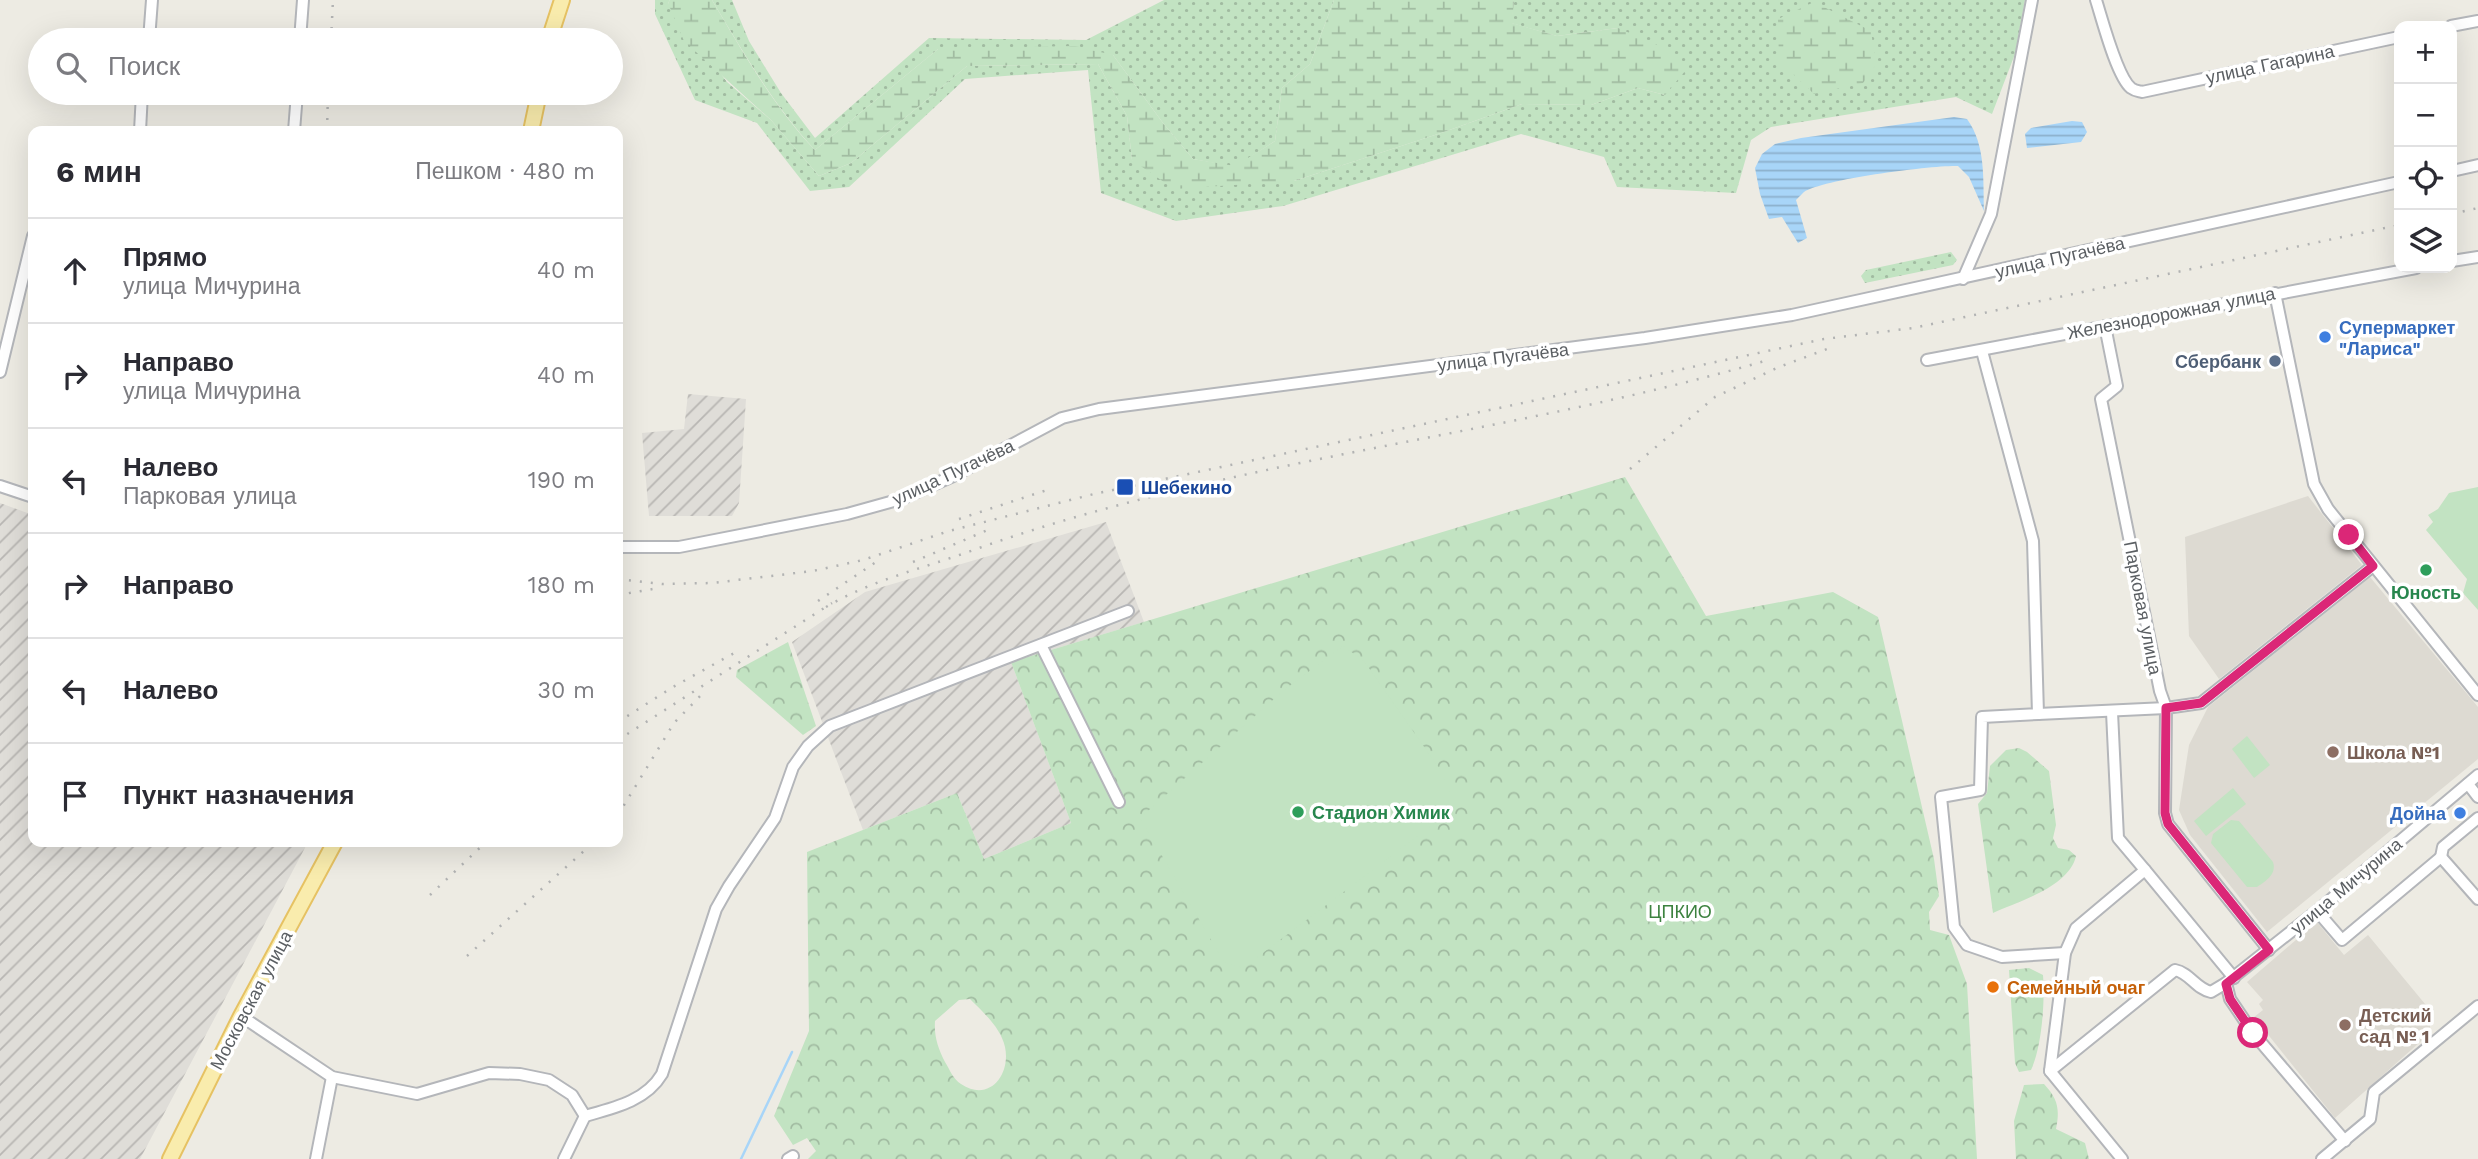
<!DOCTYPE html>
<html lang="ru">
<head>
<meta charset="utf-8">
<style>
	body { margin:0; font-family:"Work Sans",sans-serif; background:#f7f7f7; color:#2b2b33 }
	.controls { position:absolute; right:21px; top:21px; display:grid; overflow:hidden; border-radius:14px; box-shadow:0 7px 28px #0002 }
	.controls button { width:63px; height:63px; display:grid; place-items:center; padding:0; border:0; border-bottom:2px solid #e1e1e2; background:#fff; color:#2b2b33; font:35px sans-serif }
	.stop { position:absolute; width:21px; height:21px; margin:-16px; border:5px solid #db2777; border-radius:50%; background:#fff }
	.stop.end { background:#db2777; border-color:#fff; box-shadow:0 2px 7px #0008 }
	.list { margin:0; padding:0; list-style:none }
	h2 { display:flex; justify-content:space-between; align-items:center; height:91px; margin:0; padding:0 28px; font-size:30px }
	h2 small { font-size:23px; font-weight:400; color:#7c7c81 }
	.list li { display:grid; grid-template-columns:46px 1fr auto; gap:21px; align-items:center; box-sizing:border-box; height:105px; padding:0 28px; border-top:2px solid #e1e1e2 }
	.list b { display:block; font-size:26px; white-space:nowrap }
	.list p { margin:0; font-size:23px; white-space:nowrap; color:#7c7c81 }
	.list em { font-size:23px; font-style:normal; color:#7c7c81 }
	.icon { flex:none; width:38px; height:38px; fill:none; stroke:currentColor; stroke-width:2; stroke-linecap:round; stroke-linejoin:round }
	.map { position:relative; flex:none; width:2478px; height:1159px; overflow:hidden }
	.search { position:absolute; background:#fff; box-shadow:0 7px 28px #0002; left:28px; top:28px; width:595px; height:77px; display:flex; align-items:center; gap:18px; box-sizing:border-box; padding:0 24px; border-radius:38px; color:#7c7c81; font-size:26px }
	.panel { position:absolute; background:#fff; box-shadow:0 7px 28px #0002; left:28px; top:126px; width:595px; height:721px; border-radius:14px }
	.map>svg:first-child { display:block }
	.industrial { fill:url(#industrial-furrows) }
	.education { fill:#dddad2 }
	.grass { fill:url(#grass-dots) }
	.forest { fill:url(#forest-crowns); fill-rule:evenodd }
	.wetland { fill:url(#wetland-marsh) }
	.pitch { fill:#c2e3c2 }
	.water { fill:url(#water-rules) }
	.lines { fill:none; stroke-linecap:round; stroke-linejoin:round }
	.stream { stroke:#a8d5f8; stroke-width:2.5 }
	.minor-casing { stroke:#b4b6ba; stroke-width:14 }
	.major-casing { stroke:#e6c263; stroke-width:18 }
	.minor { stroke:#fff; stroke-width:10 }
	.major { stroke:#f9ecad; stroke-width:14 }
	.rail { stroke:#b2b3b3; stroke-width:2.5; stroke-dasharray:2 9; stroke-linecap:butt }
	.route { stroke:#db2777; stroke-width:9 }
	.shop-dot { fill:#3f7fe0; stroke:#fff; stroke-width:2.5 }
	.service-dot { fill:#5c6f8a; stroke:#fff; stroke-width:2.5 }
	.transit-dot { fill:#1a4fb4; stroke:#fff; stroke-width:2.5 }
	.leisure-dot { fill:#2e9e5b; stroke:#fff; stroke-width:2.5 }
	.education-dot { fill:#8d6e63; stroke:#fff; stroke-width:2.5 }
	.food-dot { fill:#e8710a; stroke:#fff; stroke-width:2.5 }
	.labels { text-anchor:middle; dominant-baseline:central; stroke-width:7; stroke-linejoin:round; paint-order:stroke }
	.street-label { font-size:18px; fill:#5b5f63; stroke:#fff }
	.shop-label { font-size:18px; font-weight:bold; fill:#366cbe; stroke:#fff; text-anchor:start }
	.service-label { font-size:18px; font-weight:bold; fill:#4e5e75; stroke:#fff; text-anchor:end }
	.transit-label { font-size:18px; font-weight:bold; fill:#164399; stroke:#fff; text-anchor:start }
	.leisure-label { font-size:18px; font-weight:bold; fill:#27864d; stroke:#fff }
	.education-label { font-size:18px; font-weight:bold; fill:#785e54; stroke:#fff; text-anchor:start }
	.park-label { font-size:18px; fill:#3c823f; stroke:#fff }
	.food-label { font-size:18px; font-weight:bold; fill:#c56008; stroke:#fff; text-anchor:start }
</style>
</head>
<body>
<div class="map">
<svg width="2478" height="1159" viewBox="0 0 2478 1159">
	<defs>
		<pattern id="industrial-furrows" width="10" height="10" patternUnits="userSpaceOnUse" patternTransform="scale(1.75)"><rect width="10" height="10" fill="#dfddd8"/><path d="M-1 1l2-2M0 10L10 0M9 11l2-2" fill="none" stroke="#b8b6b3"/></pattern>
		<pattern id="grass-dots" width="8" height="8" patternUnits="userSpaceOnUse" patternTransform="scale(1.75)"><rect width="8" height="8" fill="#c2e3c2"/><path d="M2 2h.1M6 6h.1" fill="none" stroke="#a1bba1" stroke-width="1.8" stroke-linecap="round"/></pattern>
		<pattern id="forest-crowns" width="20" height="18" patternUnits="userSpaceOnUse" patternTransform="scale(1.75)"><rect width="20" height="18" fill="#c2e3c2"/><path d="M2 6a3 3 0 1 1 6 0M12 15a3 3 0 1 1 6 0" fill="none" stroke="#a1bba1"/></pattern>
		<pattern id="wetland-marsh" width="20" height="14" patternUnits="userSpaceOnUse" patternTransform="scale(1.75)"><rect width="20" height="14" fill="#c2e3c2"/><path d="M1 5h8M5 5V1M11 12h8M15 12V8" fill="none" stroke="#a1bba1"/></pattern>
		<pattern id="water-rules" width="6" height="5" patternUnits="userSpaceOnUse" patternTransform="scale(1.75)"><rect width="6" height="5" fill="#a8d5f8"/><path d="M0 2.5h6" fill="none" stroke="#8cb0cc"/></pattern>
	</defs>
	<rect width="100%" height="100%" fill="#edebe3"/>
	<!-- industrial -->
	<g class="industrial">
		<polygon points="688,394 746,399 739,503 732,516 649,516 642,433 684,429"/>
		<polygon points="0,503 33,515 33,842 308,842 140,1159 0,1159"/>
		<polygon points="1106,522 1144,622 1011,662 1071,823 984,859 957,793 863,830 792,642 865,592"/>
	</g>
	<!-- education -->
	<g class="education">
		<polygon points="2308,496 2362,565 2219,679 2189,636 2185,537"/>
		<polygon points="2370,577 2478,707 2478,759 2267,932 2190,835 2179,810 2189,745 2208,707"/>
		<polygon points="2317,922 2344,955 2368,935 2430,1010 2430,1033 2335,1118 2254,1017 2263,1010 2259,1004 2263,1000 2247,982"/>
	</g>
	<!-- grass -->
	<g class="grass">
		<polygon points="655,0 670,0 668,3 727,82 771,120 819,176 851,163 967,66 1098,64 1127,116 1132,160 1294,181 1441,133 1522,104 1591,105 1638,88 1665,95 1618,28 1557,36 1511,23 1514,0 2025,0 2015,54 1992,114 1956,97 1771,127 1751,140 1736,193 1617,187 1604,157 1521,134 1283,206 1176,221 1101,193 1088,70 965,79 849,187 810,191 757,123 695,100 655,14"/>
		<path d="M712,0H732L749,41L781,93L815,138L929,38L1086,40L1164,0H1334L1310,64L1282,88L1275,141L1235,167L1193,159L1163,123L1113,55L938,49L815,150C774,106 743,52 712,0Z"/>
		<polygon points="1951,252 1957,260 1953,265 1865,283 1861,276 1866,270"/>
	</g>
	<!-- forest -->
	<g class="forest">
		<path d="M1625,477L1706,616L1833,592L1878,617L1934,859L1939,896L1929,912L1930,930L1949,935L1967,984L1977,1159H808L816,1151L807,1138L793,1145L774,1116L809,1031L807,852L957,793L984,859L1071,823L1011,662ZM970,999C983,1012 1001,1028 1005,1047C1011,1075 989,1103 961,1084C953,1079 950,1070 945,1062C938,1048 934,1037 935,1021L959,1000Z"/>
		<polygon points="788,642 816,726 803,735 736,677 737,670"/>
		<path d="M2019,748L2027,752L2049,771L2056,825L2053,838L2058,848L2069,850L2076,856C2069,887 2019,901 1993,913L1978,804L1987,793L1990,766L2006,750Z"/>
		<path d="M2029,968L2043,975C2045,1002 2042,1046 2031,1070L2019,1072L2015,1063L2009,970Z"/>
		<path d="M2044,1084C2058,1099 2060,1109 2056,1129L2085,1143L2089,1159H2016L2014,1121L2024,1085Z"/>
	</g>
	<!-- wetland -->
	<g class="wetland">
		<path d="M670,0H712C741,49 775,109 815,150L938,49L1075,46L1113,55L1163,123L1193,159L1235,166L1275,141L1282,88L1310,64L1334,0H1514L1512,23L1557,36L1618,28L1669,50L1686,70L1665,95L1638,88L1591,105L1522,104L1441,133L1294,181L1174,189L1132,160L1127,116L1098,64L967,66L851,163L819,176L771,120L684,41L668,3Z"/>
		<polygon points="1814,2 1871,31 1876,65 1863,83 1814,94 1779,61 1778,19"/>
	</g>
	<!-- pitch -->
	<g class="pitch">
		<polygon points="2478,487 2478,610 2463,593 2467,579 2426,530 2433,522 2428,515 2438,509 2449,493"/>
		<polygon points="1343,646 1364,661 1441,771 1456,807 1243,968 1224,962 1140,818 1284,690"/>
		<polygon points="2247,736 2270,765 2254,778 2232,749"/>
		<polygon points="2233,788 2246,804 2206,836 2194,821"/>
		<path d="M2231,820L2239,821L2273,862C2277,874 2266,881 2257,887H2247L2211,843L2213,834Z"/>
	</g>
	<!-- water -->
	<g class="water">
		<path d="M1954,117L1967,119C1986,145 1983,179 1984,211L1969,177L1958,166C1933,165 1823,179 1804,192C1803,193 1797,199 1796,200L1807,238L1798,243L1782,217L1769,219L1760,194L1755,168L1762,154L1775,144L1801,138Z"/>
		<polygon points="2072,121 2082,122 2087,132 2081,142 2027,148 2025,134 2031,128"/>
	</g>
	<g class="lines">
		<!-- stream -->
		<polyline class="stream" points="741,1159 792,1052"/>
		<defs>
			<g id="minor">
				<path d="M2096,0C2102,19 2117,77 2131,88C2135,91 2138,91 2142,92L2399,37"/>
				<polyline points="2451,26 2478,21"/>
				<polyline points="149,37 216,40"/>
				<polyline points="149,40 152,0"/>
				<polyline points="300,40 303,0"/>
				<polyline points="140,131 142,93"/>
				<polyline points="294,131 297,93"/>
				<polyline points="2452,171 2478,165"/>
				<polyline points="2452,261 2478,257"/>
				<polyline points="1963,279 1991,214 2032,0"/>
				<polyline points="2275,293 2314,484 2328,509 2478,695"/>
				<polyline points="2105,326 2117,386 2101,399 2160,691 2166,708 2165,813 2168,824 2269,950"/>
				<polyline points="1982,351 2033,541 2038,714 1982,717 1980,790 1941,797 1954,927 1967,945 2002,957 2065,953"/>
				<polyline points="1927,360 2416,268"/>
				<polyline points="0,372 33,236"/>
				<polyline points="0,486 33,497"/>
				<polyline points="618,547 679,547 847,514 901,499 953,476 1062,418 1099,409 1645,338 1792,315 2399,182"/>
				<polyline points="1041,645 1119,802"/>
				<polyline points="2112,712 2118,838 2145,870"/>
				<polyline points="2038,714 2166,708 2201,703 2373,566"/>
				<polyline points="2468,784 2478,797"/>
				<polyline points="2441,857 2443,847 2478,818"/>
				<polyline points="2317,911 2342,940 2441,857 2478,899"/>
				<polyline points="2226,983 2230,999 2253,1033 2345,1141"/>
				<path d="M241,1016L332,1077L417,1094L489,1073L520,1074L549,1080L572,1095L585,1116C614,1108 646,1101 662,1074L716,909L729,886L775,818L793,767L808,746L830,726L1128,611"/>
				<path d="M2050,1071L2175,970C2190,973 2196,989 2211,992L2226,983L2317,911L2478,775"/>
				<polyline points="316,1159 332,1077"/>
				<polyline points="564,1159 585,1116"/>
				<polyline points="788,1159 793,1156"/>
				<polyline points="2122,1159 2050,1071 2065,953 2076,928 2145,870 2234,978"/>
				<polyline points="2322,1159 2370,1119 2374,1092 2478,1006"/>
			</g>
			<g id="major">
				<polyline points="549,40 562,0"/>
				<polyline points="531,131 539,93"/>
				<polyline points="170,1159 241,1016 335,842"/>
			</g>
		</defs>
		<!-- minor casing -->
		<use href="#minor" class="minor-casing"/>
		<!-- major casing -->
		<use href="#major" class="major-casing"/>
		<!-- minor -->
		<use href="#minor" class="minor"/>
		<!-- major -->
		<use href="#major" class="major"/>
		<!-- rail -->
		<g class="rail">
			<polyline points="331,40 333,0"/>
			<polyline points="327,131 328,93"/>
			<polyline points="2452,214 2478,208"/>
			<polyline points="1630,469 1715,397 1779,367 1835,346"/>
			<polyline points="959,519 1053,488"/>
			<polyline points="913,562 990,529"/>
			<polyline points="618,579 662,584 712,583 813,571 863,560 949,531 1094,494 1824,339 1913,328 2399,225"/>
			<polyline points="618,595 653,589"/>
			<polyline points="818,601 876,562"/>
			<path d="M826,607C870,581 920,569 968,552C1227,458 1505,437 1768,360"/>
			<polyline points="618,722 673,687 736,652"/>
			<polyline points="618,740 832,603"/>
			<polyline points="618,815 674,723 706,690"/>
			<polyline points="430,895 486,842"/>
			<polyline points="467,956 594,842"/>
		</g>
	</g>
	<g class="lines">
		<!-- route -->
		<polyline class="route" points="2253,1033 2230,999 2226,984 2269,950 2168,824 2165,813 2166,708 2201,703 2373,566 2349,535"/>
	</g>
	<!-- markers -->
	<g class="shop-dot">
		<circle cx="2325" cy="337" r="7"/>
		<circle cx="2460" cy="813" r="7"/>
	</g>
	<circle class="service-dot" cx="2275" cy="361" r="7"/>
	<rect class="transit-dot" x="1116" y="478" width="18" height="18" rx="3.5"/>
	<g class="leisure-dot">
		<circle cx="2426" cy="570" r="7"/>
		<circle cx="1298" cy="812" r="7"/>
	</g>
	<g class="education-dot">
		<circle cx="2333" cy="752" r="7"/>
		<circle cx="2345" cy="1025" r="7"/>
	</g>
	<circle class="food-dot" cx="1993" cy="987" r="7"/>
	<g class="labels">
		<!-- street labels -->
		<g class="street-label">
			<text transform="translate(2270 64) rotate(-12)">улица Гагарина</text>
			<text transform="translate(2060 257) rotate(-13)">улица Пугачёва</text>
			<text transform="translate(2171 313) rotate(-11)">Железнодорожная улица</text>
			<text transform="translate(1503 357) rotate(-7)">улица Пугачёва</text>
			<text transform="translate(953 472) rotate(-25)">улица Пугачёва</text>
			<text transform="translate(2143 608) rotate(79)">Парковая улица</text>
			<text transform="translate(2346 886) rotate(-40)">улица Мичурина</text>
			<text transform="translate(251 1000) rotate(-62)">Московская улица</text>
		</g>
		<!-- shop labels -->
		<g class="shop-label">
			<text x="2339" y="327">Супермаркет<tspan x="2339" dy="21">"Лариса"</tspan></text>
			<text x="2446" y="813" text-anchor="end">Дойна</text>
		</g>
		<!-- service labels -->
		<g class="service-label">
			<text x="2261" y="361">Сбербанк</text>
		</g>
		<!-- transit labels -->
		<g class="transit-label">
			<text x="1141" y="487">Шебекино</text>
		</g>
		<!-- leisure labels -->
		<g class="leisure-label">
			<text x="2426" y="592">Юность</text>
			<text x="1312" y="812" text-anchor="start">Стадион Химик</text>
		</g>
		<!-- education labels -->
		<g class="education-label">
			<text x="2347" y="752">Школа №1</text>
			<text x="2359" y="1015">Детский<tspan x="2359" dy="21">сад № 1</tspan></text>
		</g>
		<!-- park labels -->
		<g class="park-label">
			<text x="1680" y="911">ЦПКИО</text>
		</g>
		<!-- food labels -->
		<g class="food-label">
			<text x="2007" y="987">Семейный очаг</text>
		</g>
	</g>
</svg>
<div class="controls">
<button>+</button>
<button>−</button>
<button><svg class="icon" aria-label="locate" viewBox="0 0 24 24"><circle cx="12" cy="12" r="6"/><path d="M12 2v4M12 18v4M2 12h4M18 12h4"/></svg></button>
<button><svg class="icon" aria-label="layers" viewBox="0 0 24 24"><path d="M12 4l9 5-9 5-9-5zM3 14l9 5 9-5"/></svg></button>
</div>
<div class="stop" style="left:2253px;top:1033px"></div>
<div class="stop end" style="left:2349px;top:535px"></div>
<div class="search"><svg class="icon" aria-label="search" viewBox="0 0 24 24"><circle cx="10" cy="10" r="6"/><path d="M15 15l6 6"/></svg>Поиск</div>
<section class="panel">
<h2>6 мин<small>Пешком · 480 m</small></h2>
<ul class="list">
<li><svg class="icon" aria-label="ahead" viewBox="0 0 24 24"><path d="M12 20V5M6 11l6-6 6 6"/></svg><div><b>Прямо</b><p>улица Мичурина</p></div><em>40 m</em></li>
<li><svg class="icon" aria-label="right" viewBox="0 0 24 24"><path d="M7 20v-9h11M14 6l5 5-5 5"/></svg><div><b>Направо</b><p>улица Мичурина</p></div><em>40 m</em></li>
<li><svg class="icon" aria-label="left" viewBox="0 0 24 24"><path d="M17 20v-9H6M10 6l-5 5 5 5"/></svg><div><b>Налево</b><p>Парковая улица</p></div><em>190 m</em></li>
<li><svg class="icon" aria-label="right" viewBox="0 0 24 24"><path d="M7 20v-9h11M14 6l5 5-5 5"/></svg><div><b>Направо</b></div><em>180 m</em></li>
<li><svg class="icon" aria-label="left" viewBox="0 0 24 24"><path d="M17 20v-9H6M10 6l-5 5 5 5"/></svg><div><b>Налево</b></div><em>30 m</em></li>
<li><svg class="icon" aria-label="arrive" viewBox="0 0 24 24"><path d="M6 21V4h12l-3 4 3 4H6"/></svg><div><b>Пункт назначения</b></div></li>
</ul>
</section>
</div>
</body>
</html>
